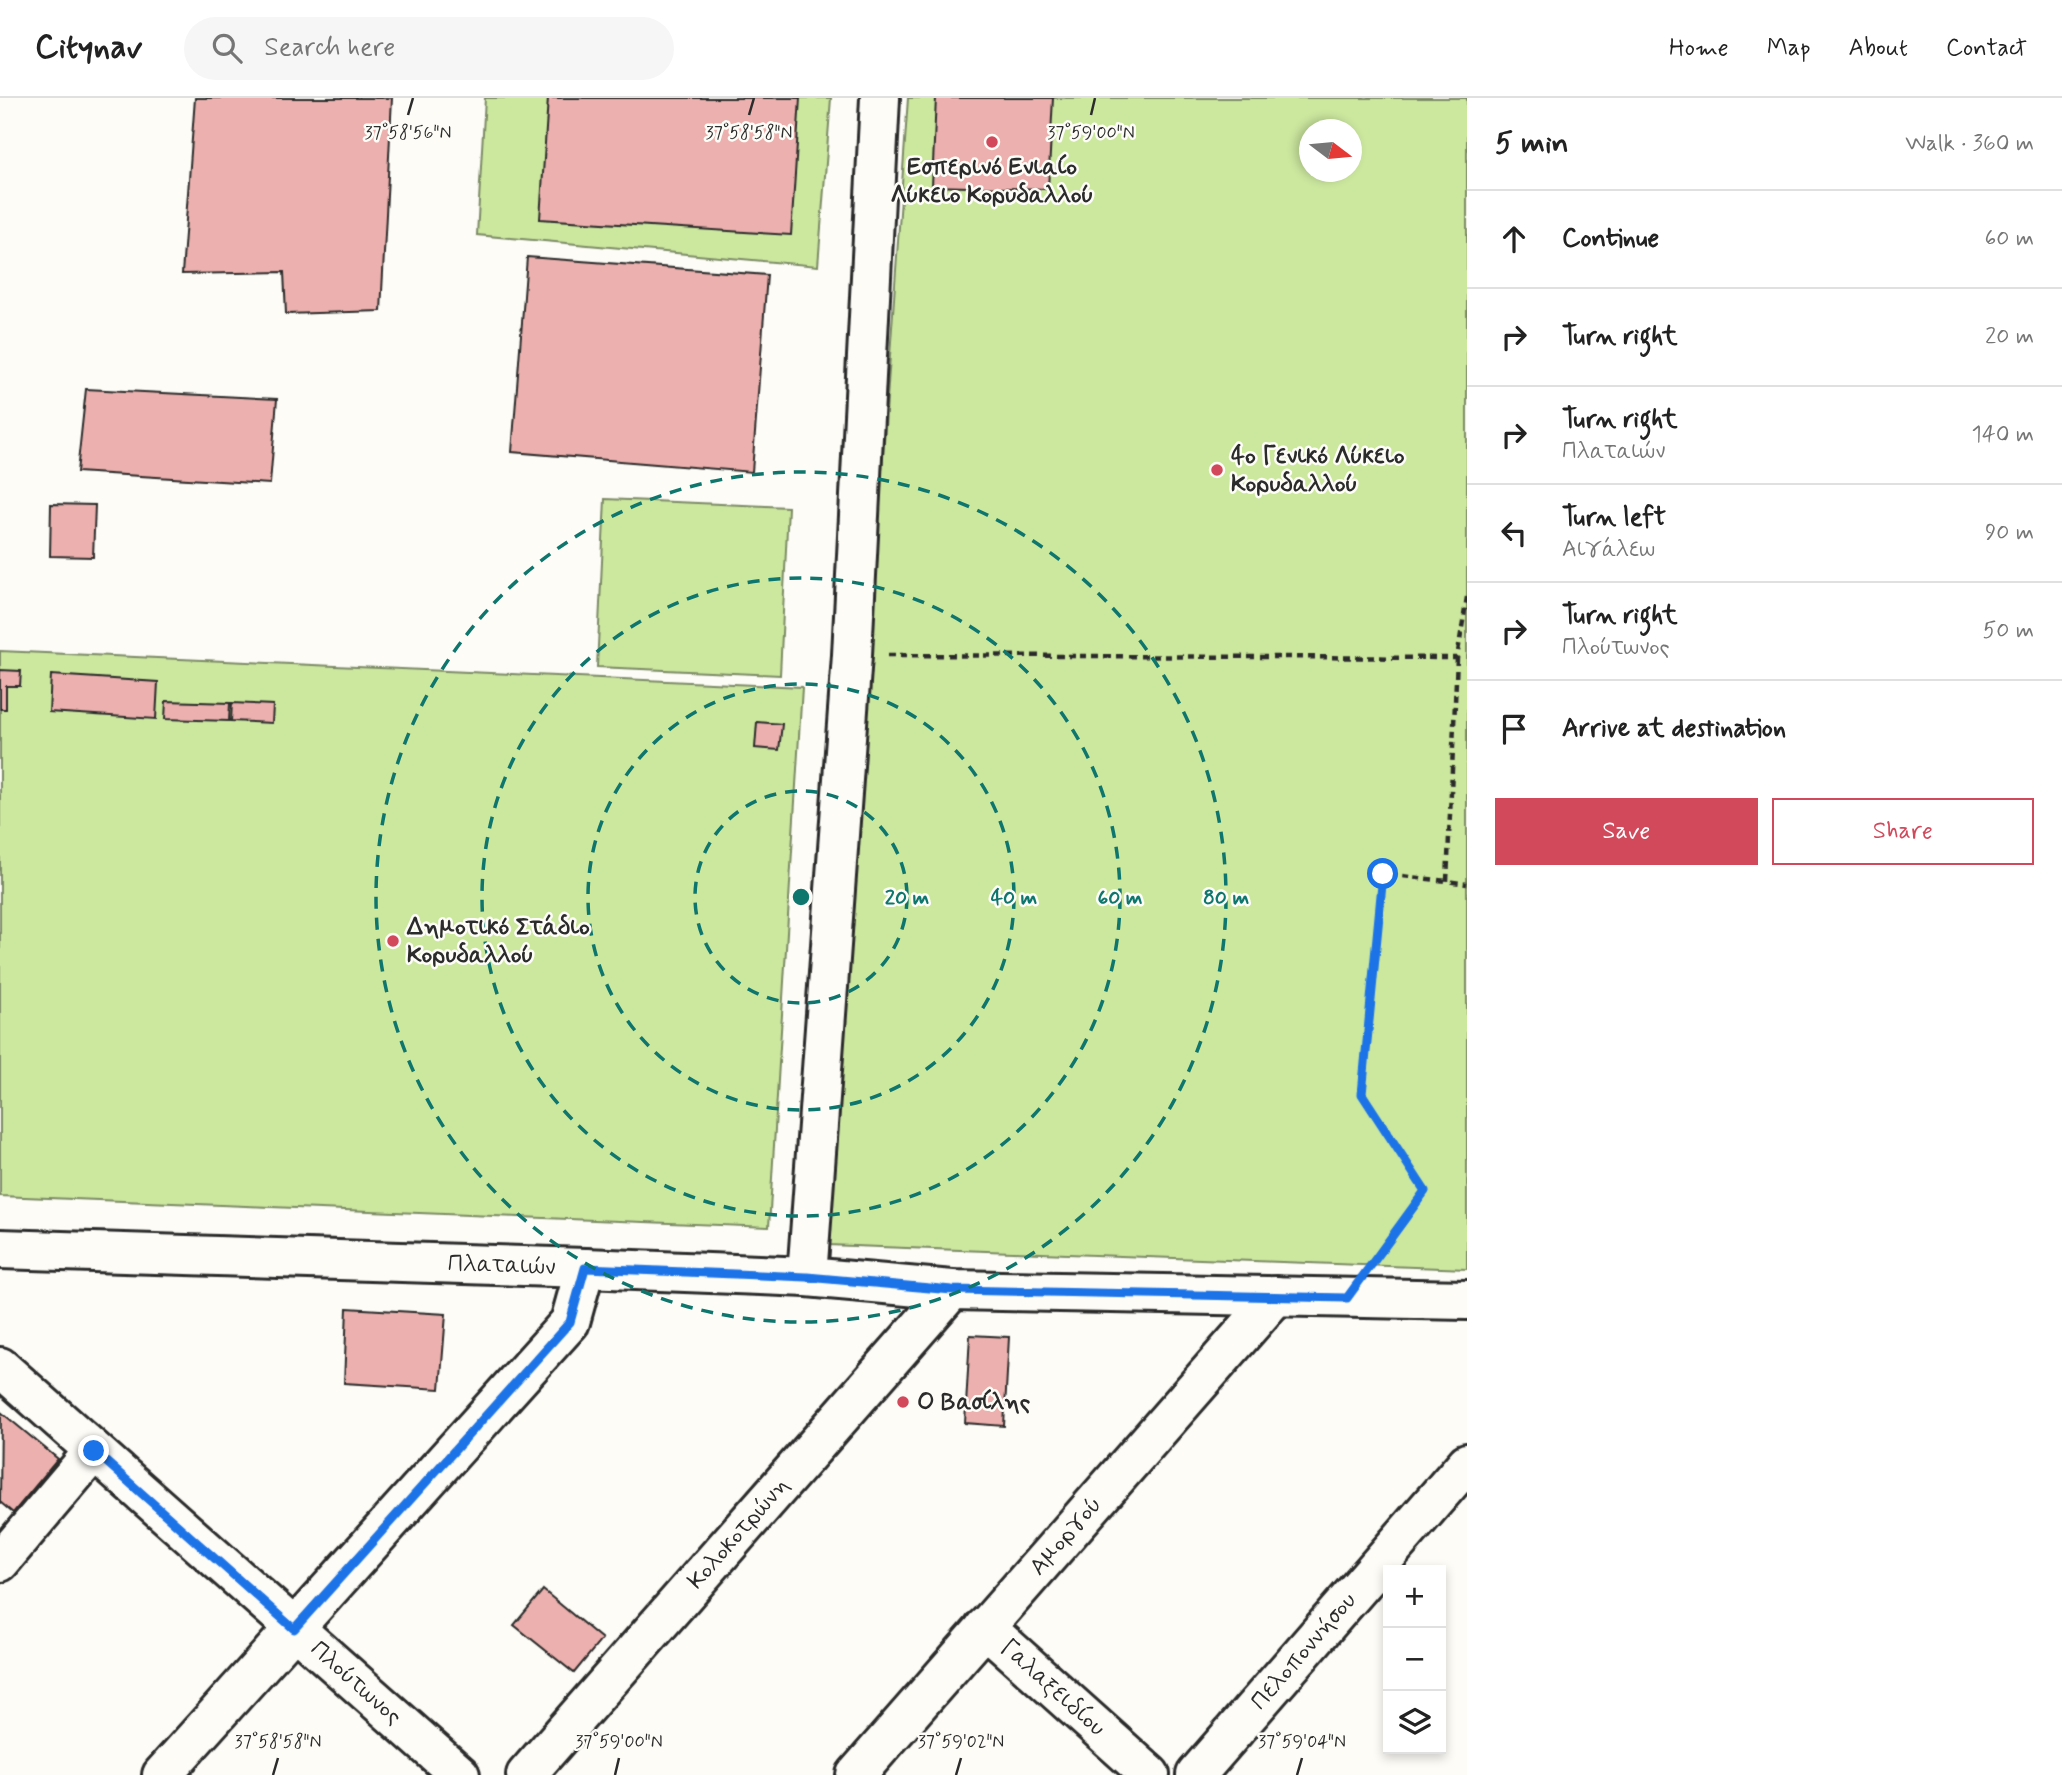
<!DOCTYPE html>
<html lang="en">
<head>
<meta charset="utf-8">
<style>
	body { margin:0; font-family:Mynerve,sans-serif; background:#f6f6f6; color:#222 }
	.controls { position:absolute; right:21px; bottom:21px; display:grid; overflow:hidden; border-radius:0px; box-shadow:0 4px 10px #0003 }
	.controls button { width:63px; height:63px; display:grid; place-items:center; padding:0; border:0; border-bottom:2px solid #e0e0e0; background:#fff; color:#222; font:35px sans-serif }
	.compass { position:absolute; left:1299px; top:21px; width:63px; height:63px; border-radius:50%; background:#fff; box-shadow:0 4px 10px #0003; rotate:106deg }
	.stop { position:absolute; width:21px; height:21px; margin:-16px; border:5px solid #1a73e8; border-radius:50%; background:#fff }
	.stop.end { background:#1a73e8; border-color:#fff; box-shadow:0 2px 7px #0008 }
	.list { margin:0; padding:0; list-style:none }
	h2 { display:flex; justify-content:space-between; align-items:center; height:91px; margin:0; padding:0 28px; font-size:30px }
	h2 small { font-size:23px; font-weight:400; color:#767676 }
	.list li { display:grid; grid-template-columns:46px 1fr auto; gap:21px; align-items:center; box-sizing:border-box; height:98px; padding:0 28px; border-top:2px solid #e0e0e0 }
	.list b { display:block; font-size:26px; white-space:nowrap }
	.list p { margin:0; font-size:23px; white-space:nowrap; color:#767676 }
	.list em { font-size:23px; font-style:normal; color:#767676 }
	.actions { display:flex; gap:14px; padding:21px 28px }
	.actions a { flex:1; padding:16px 0; border:2px solid #d1495b; border-radius:0px; text-align:center; font-size:24px; color:#d1495b }
	.actions .main { background:#d1495b; color:#fff }
	.icon { flex:none; width:38px; height:38px; fill:none; stroke:currentColor; stroke-width:2; stroke-linecap:round; stroke-linejoin:round }
	.map { position:relative; flex:none; width:1467px; height:1677px; overflow:hidden }
	header { display:flex; align-items:center; gap:42px; box-sizing:border-box; height:98px; padding:0 35px; background:#fff; border-bottom:2px solid #e0e0e0 }
	header strong { font-size:33px }
	nav { display:flex; gap:38px; margin-inline-start:auto; font-size:24px }
	.search { width:490px; height:63px; background:#f6f6f6; display:flex; align-items:center; gap:18px; box-sizing:border-box; padding:0 24px; border-radius:38px; color:#767676; font-size:26px }
	main { display:flex }
	aside { flex:1; background:#fff }
	.map>svg:first-child { display:block }
	.green { fill:#cce89f; stroke:#7c8a65; stroke-width:2; fill-rule:evenodd }
	.building { fill:#ecb1ae; stroke:#2b2b2b; stroke-width:2 }
	.lines { fill:none; stroke-linecap:round; stroke-linejoin:round }
	.street-casing { stroke:#2b2b2b; stroke-width:44 }
	.path { stroke:#2b2b2b; stroke-width:4.5; stroke-dasharray:7 5; stroke-linecap:butt }
	.street { stroke:#fdfcf7; stroke-width:38 }
	.route { stroke:#1a73e8; stroke-width:9 }
	.ticks { fill:none; stroke:#2b2b2b; stroke-width:2.5 }
	.ring { fill:none; stroke:#0f766e; stroke-width:3.5; stroke-dasharray:12 9 }
	.poi-dot { fill:#d1495b; stroke:#fdfcf7; stroke-width:2.5 }
	.labels { text-anchor:middle; dominant-baseline:central; stroke-width:5; stroke-linejoin:round; paint-order:stroke }
	.poi-label { font-size:24px; font-weight:bold; fill:#2b2b2b; stroke:#fdfcf7; text-anchor:start }
	.street-label { font-size:24px; fill:#2b2b2b; stroke:#fdfcf7 }
	.ticks-label { font-size:18px; text-anchor:middle; fill:#2b2b2b; stroke:#fdfcf7; stroke-width:5; stroke-linejoin:round; paint-order:stroke }
	.centre { fill:#0f766e; stroke:#fdfcf7; stroke-width:3.5 }
	.ring-label { font-size:21px; text-anchor:middle; font-weight:bold; fill:#0f766e; stroke:#fdfcf7; stroke-width:5; stroke-linejoin:round; paint-order:stroke }
</style>
</head>
<body>
<header>
<strong>Citynav</strong>
<div class="search"><svg class="icon" aria-label="search" viewBox="0 0 24 24"><circle cx="10" cy="10" r="6"/><path d="M15 15l6 6"/></svg>Search here</div>
<nav><a>Home</a><a>Map</a><a>About</a><a>Contact</a></nav>
</header>
<main>
<div class="map">
<svg width="1467" height="1677" viewBox="0 0 1467 1677">
	<rect width="100%" height="100%" fill="#fdfcf7"/>
	<filter id="ink" filterUnits="userSpaceOnUse"><feTurbulence type="fractalNoise" baseFrequency=".0143" numOctaves="2"/><feDisplacementMap in="SourceGraphic" scale="14" xChannelSelector="R" yChannelSelector="G"/><feConvolveMatrix kernelMatrix="1 2 1 2 8 2 1 2 1" color-interpolation-filters="sRGB"/></filter>
	<g filter="url(#ink)">
		<!-- green -->
		<g class="green">
			<polygon points="485,0 831,0 818,168 477,137"/>
			<path d="M908,0H1467V1171L828,1147ZM1310,32H1352V74H1310Z"/>
			<polygon points="605,401 788,409 780,577 597,569"/>
			<polygon points="0,553 802,589 769,1129 0,1098"/>
		</g>
		<!-- building -->
		<g class="building">
			<polygon points="195,0 392,0 381,213 286,216 284,174 182,176"/>
			<polygon points="548,0 800,0 791,137 540,121"/>
			<polygon points="936,0 1053,0 1048,91 932,88"/>
			<polygon points="527,159 767,177 752,374 512,354"/>
			<polygon points="86,291 277,301 270,386 77,374"/>
			<polygon points="51,406 95,407 93,459 50,458"/>
			<polygon points="0,572 21,573 20,588 6,588 6,611 0,611"/>
			<polygon points="51,577 158,584 156,621 49,614"/>
			<polygon points="166,603 230,605 229,623 165,621"/>
			<polygon points="232,605 273,607 272,625 231,623"/>
			<polygon points="757,624 782,626 779,652 755,650"/>
			<polygon points="347,1210 446,1216 440,1291 344,1285"/>
			<polygon points="970,1237 1009,1239 1004,1328 965,1325"/>
			<polygon points="1,1314 58,1361 13,1415 0,1404"/>
			<polygon points="543,1492 602,1541 574,1575 514,1527"/>
		</g>
		<g class="lines">
			<defs>
				<g id="street">
					<path id="s1" d="M0,1151L585,1170L807,1179L952,1192L1467,1202"/>
					<polyline points="807,1179 852,557 880,0"/>
					<path id="s2" d="M0,1269L460,1677"/>
					<polyline points="0,1464 94,1353"/>
					<path id="s3" d="M985,1529L1150,1677"/>
					<polyline points="162,1677 570,1224 585,1170"/>
					<path id="s4" d="M526,1677L952,1192"/>
					<path id="s5" d="M856,1677L1276,1198"/>
					<path id="s6" d="M1196,1677L1467,1365"/>
				</g>
			</defs>
			<!-- street casing -->
			<use href="#street" class="street-casing"/>
			<!-- path -->
			<g class="path">
				<polyline points="888,557 1457,560 1467,499"/>
				<polyline points="1457,560 1447,783 1467,786"/>
				<polyline points="1373,1164 1425,1093 1362,996 1383,776 1447,783"/>
			</g>
			<!-- street -->
			<use href="#street" class="street"/>
		</g>
	</g>
	<g class="lines" filter="url(#ink)">
		<!-- route -->
		<polyline class="route" points="94,1353 294,1531 570,1224 585,1170 807,1179 952,1192 1347,1200 1425,1093 1362,996 1383,776"/>
	</g>
	<!-- ticks -->
	<path class="ticks" d="M408,17L413,0M749,17L754,0M1091,17L1095,0M273,1677L278,1660M615,1677L619,1660M956,1677L961,1660M1297,1677L1302,1660"/>
	<!-- distance rings -->
	<g class="ring">
		<circle cx="801" cy="799" r="106"/>
		<circle cx="801" cy="799" r="213"/>
		<circle cx="801" cy="799" r="319"/>
		<circle cx="801" cy="799" r="425"/>
	</g>
	<!-- markers -->
	<g class="poi-dot">
		<circle cx="992" cy="44" r="7"/>
		<circle cx="1217" cy="372" r="7"/>
		<circle cx="393" cy="843" r="7"/>
		<circle cx="903" cy="1304" r="7"/>
	</g>
	<g class="labels">
		<!-- poi labels -->
		<g class="poi-label">
			<text x="992" y="69" text-anchor="middle">Εσπερινό Ενιαίο<tspan x="992" dy="28">Λύκειο Κορυδαλλού</tspan></text>
			<text x="1231" y="358">4ο Γενικό Λύκειο<tspan x="1231" dy="28">Κορυδαλλού</tspan></text>
			<text x="407" y="829">Δημοτικό Στάδιο<tspan x="407" dy="28">Κορυδαλλού</tspan></text>
			<text x="917" y="1304">Ο Βασίλης</text>
		</g>
		<!-- street labels -->
		<g class="street-label">
			<text stroke="none"><textPath href="#s1" startOffset="502">Πλαταιών</textPath></text>
			<text stroke="none"><textPath href="#s4" startOffset="322">Κολοκοτρώνη</textPath></text>
			<text stroke="none"><textPath href="#s5" startOffset="318">Αμοργού</textPath></text>
			<text stroke="none"><textPath href="#s6" startOffset="164">Πελοποννήσου</textPath></text>
			<text stroke="none"><textPath href="#s2" startOffset="476">Πλούτωνος</textPath></text>
			<text stroke="none"><textPath href="#s3" startOffset="91">Γαλαξειδίου</textPath></text>
		</g>
	</g>
	<g class="ticks-label">
		<text x="408" y="40">37°58'56"N</text>
		<text x="749" y="40">37°58'58"N</text>
		<text x="1091" y="40">37°59'00"N</text>
		<text x="278" y="1649">37°58'58"N</text>
		<text x="619" y="1649">37°59'00"N</text>
		<text x="961" y="1649">37°59'02"N</text>
		<text x="1302" y="1649">37°59'04"N</text>
	</g>
	<circle cx="801" cy="799" r="10" class="centre"/>
	<g class="ring-label">
		<text x="907" y="806">20 m</text>
		<text x="1014" y="806">40 m</text>
		<text x="1120" y="806">60 m</text>
		<text x="1226" y="806">80 m</text>
	</g>
</svg>
<div class="controls">
<button>+</button>
<button>−</button>
<button><svg class="icon" aria-label="layers" viewBox="0 0 24 24"><path d="M12 4l9 5-9 5-9-5zM3 14l9 5 9-5"/></svg></button>
</div>
<svg class="compass" viewBox="-18 -18 36 36"><path d="M0-13l5 13h-10z" fill="#e53935"/><path d="M0 13l5-13h-10z" fill="#767676"/></svg>
<div class="stop" style="left:1383px;top:776px"></div>
<div class="stop end" style="left:94px;top:1353px"></div>
</div>
<aside>
<h2>5 min<small>Walk · 360 m</small></h2>
<ul class="list">
<li><svg class="icon" aria-label="ahead" viewBox="0 0 24 24"><path d="M12 20V5M6 11l6-6 6 6"/></svg><div><b>Continue</b></div><em>60 m</em></li>
<li><svg class="icon" aria-label="right" viewBox="0 0 24 24"><path d="M7 20v-9h11M14 6l5 5-5 5"/></svg><div><b>Turn right</b></div><em>20 m</em></li>
<li><svg class="icon" aria-label="right" viewBox="0 0 24 24"><path d="M7 20v-9h11M14 6l5 5-5 5"/></svg><div><b>Turn right</b><p>Πλαταιών</p></div><em>140 m</em></li>
<li><svg class="icon" aria-label="left" viewBox="0 0 24 24"><path d="M17 20v-9H6M10 6l-5 5 5 5"/></svg><div><b>Turn left</b><p>Αιγάλεω</p></div><em>90 m</em></li>
<li><svg class="icon" aria-label="right" viewBox="0 0 24 24"><path d="M7 20v-9h11M14 6l5 5-5 5"/></svg><div><b>Turn right</b><p>Πλούτωνος</p></div><em>50 m</em></li>
<li><svg class="icon" aria-label="arrive" viewBox="0 0 24 24"><path d="M6 21V4h12l-3 4 3 4H6"/></svg><div><b>Arrive at destination</b></div></li>
</ul>
<div class="actions"><a class="main">Save</a><a>Share</a></div>
</aside>
</main>
</body>
</html>
